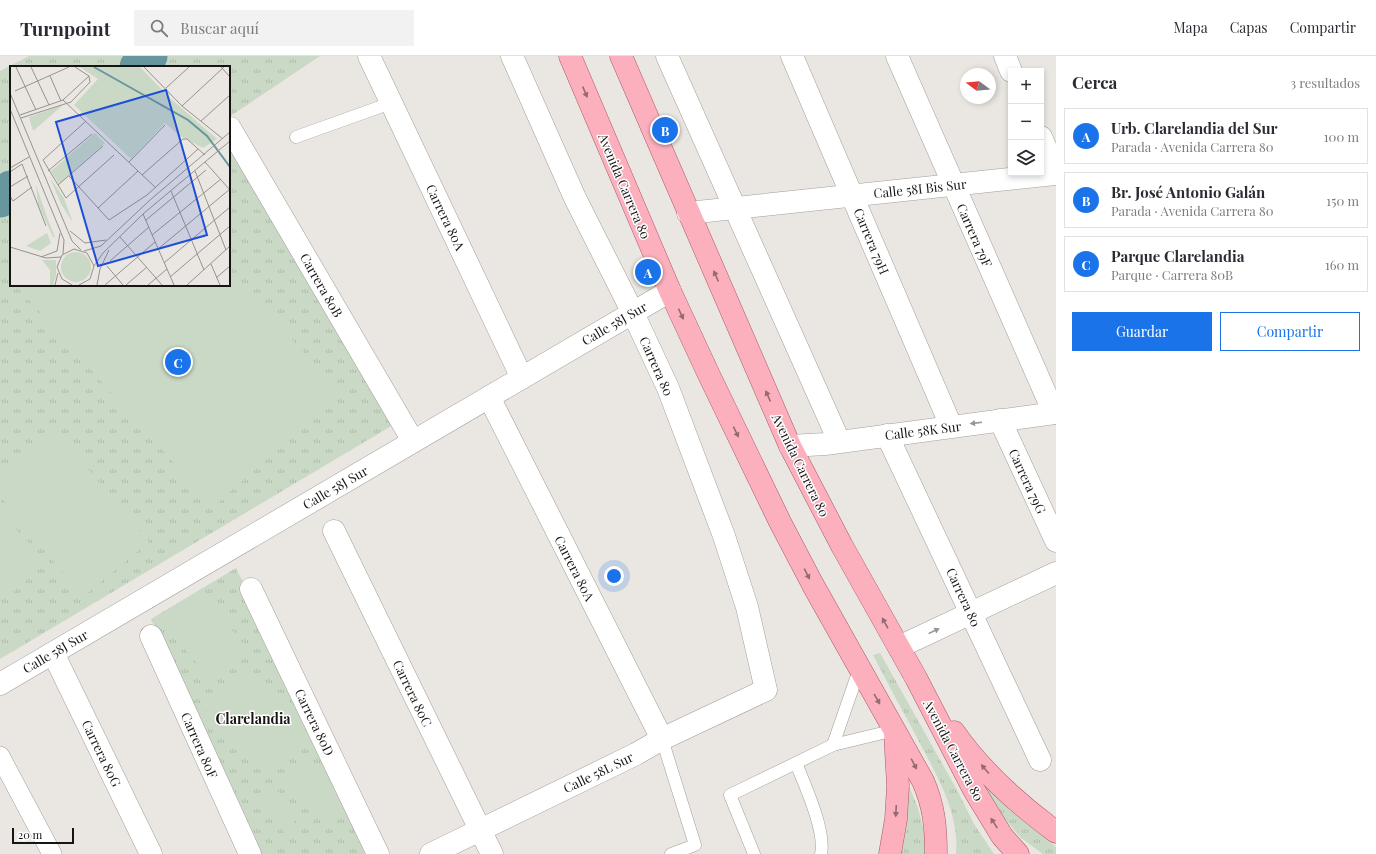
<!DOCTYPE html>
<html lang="es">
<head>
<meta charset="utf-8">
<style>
	body { margin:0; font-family:"Playfair Display",serif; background:#f2f2f3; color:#2b2b33 }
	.controls { position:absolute; right:12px; top:12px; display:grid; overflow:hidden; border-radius:0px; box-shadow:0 2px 6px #0003 }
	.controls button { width:36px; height:36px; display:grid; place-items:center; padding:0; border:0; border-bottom:1px solid #e1e1e2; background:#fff; color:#2b2b33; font:20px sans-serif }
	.compass { position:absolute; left:960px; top:12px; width:36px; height:36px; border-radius:50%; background:#fff; box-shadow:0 2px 6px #0003; rotate:286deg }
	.scale { position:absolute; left:12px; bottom:10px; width:62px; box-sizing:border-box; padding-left:4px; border:2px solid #171514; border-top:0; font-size:11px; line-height:14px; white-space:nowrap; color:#171514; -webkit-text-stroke:3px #fff; paint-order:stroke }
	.you { position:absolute; left:614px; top:520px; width:14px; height:14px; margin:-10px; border:3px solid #fff; border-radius:50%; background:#1a73e8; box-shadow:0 0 0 6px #1a73e833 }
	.badge { display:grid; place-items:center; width:26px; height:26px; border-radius:50%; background:#1a73e8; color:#fff; font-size:13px; font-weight:700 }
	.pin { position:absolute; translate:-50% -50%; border:2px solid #fff; box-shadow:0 1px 4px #0006 }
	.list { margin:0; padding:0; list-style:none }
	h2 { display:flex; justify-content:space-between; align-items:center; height:52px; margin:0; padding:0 16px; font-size:17px }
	h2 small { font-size:13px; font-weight:400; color:#7c7c81 }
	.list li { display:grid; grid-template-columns:26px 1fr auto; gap:12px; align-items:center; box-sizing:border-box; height:56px; margin:0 8px 8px; padding:0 8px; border:1px solid #e1e1e2; border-radius:0px }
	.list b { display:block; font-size:15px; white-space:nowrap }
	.list p { margin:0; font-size:13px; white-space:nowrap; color:#7c7c81 }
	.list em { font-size:13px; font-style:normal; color:#7c7c81 }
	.actions { display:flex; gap:8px; padding:12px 16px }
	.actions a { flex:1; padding:9px 0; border:1px solid #1a73e8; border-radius:0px; text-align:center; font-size:14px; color:#1a73e8 }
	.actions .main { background:#1a73e8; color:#fff }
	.icon { flex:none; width:22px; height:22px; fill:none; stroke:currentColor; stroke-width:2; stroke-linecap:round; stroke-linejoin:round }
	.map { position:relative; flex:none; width:1056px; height:798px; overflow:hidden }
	header { display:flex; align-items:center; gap:24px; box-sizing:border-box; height:56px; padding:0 20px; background:#fff; border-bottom:1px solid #e1e1e2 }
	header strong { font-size:19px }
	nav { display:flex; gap:22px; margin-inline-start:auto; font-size:14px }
	.search { width:280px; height:36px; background:#f2f2f3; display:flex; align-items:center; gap:10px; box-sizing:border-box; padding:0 14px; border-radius:0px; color:#7c7c81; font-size:15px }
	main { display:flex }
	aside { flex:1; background:#fff }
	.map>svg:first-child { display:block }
	.grass { fill:url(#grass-tufts) }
	.garden { fill:#cad9c5 }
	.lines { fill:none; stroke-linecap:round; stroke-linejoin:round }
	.river { stroke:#68969f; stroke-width:37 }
	.service-casing { stroke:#a29f9b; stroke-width:13 }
	.pedestrian-casing { stroke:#a29f9b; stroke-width:20 }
	.minor-casing { stroke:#a29f9b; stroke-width:23 }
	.primary-casing { stroke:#ab5766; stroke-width:23 }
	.service { stroke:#fff; stroke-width:12 }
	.pedestrian { stroke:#fff; stroke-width:19 }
	.minor { stroke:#fff; stroke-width:22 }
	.primary { stroke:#fcb0be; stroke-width:22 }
	.oneway { fill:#956a72 }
	.oneway2 { fill:#979695 }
	.labels { text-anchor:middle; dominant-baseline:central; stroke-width:3; stroke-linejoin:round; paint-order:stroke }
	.street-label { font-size:13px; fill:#171514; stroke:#fff }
	.neighbourhood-label { font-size:14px; font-weight:bold; fill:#171514; stroke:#fff }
	.inset-river { fill:none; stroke:#68969f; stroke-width:2 }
	.inset-road { fill:none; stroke:#96928f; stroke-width:1 }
	.view { fill:#1d4ed8; fill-opacity:0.15; stroke:#1d4ed8; stroke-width:2 }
	.inset-edge { fill:none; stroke:#171514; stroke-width:2 }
</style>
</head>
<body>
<header>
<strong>Turnpoint</strong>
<div class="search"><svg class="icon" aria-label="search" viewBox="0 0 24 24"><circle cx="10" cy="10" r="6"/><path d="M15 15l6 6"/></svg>Buscar aquí</div>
<nav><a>Mapa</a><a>Capas</a><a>Compartir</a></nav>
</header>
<main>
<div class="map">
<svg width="1056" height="798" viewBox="0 0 1056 798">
	<defs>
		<pattern id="grass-tufts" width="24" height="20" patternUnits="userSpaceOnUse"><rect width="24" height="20" fill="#cad9c5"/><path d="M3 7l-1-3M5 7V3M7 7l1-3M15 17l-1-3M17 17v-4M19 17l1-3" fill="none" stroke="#adb9a8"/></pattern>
	</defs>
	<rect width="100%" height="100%" fill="#eae6e1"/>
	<!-- grass -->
	<g class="grass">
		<polygon points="29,0 320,0 229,61 229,11 11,11 11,229 229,229 229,92 393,369 0,603 0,15"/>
		<polygon points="236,512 376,798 260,798 151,563"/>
		<path d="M880,597L957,734L974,768L994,798H956C960,755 934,715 915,678C901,652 887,626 873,599Z"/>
		<polygon points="905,721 918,752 925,779 925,798 902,798 907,766"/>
		<polygon points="982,727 1021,763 1056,791 1056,798 1043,798 1021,782 995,751"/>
	</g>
	<!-- garden -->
	<g class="garden">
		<polygon points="229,213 340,337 213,451 22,236 30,229 229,229"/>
		<polygon points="57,376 149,486 83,541 0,440 0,425"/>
		<polygon points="0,456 46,506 6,543 0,536"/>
		<polygon points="200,538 247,591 211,623 164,570"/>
		<polygon points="248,615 308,677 265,719 205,656"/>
		<polygon points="305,700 346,745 322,767 281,723"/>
		<polygon points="273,730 301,760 284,776 256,746"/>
	</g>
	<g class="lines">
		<!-- river -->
		<g class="river">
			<polyline points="138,11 149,0"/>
			<polyline points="0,143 11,133"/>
		</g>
		<defs>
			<g id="service">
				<polyline points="296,81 391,47"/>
				<polyline points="662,683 695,789 671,798"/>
				<polyline points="833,689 860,611"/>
				<path d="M796,707C805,730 826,775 821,798"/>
				<polyline points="754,798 730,739 833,689 895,674"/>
			</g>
			<polyline id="pedestrian" points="0,700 52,798"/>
			<g id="minor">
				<polyline points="369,0 522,322"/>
				<polyline points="667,0 839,385"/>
				<polyline points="792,0 951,370"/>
				<polyline points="897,0 1054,357"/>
				<polyline points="1005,0 1011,15"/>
				<polyline points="230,72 413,385"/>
				<polyline points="1041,81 1056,115"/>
				<polyline points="688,157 1056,118"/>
				<polyline points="489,341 662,683"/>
				<polyline points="1000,364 1056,485"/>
				<polyline points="887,379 1040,704"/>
				<polyline points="790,390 825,388 1056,357"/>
				<polyline points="334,475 492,798"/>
				<polyline points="251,533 378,798"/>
				<polyline points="151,580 250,798"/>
				<polyline points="899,591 1056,517"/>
				<polyline points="53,597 151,798"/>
				<polyline points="0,628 670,235"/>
				<polyline points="431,798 636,698 662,683 766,634 747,551 724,480 668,332 633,257 575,142 512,0"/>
			</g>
			<g id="primary">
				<path d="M570,0L670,235L709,319L780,466L813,529L923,725C934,750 936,771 936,798"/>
				<polyline points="621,0 790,390 842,490 916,622 974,734 1002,780 1018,798"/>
				<path d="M954,676C981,715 1018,748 1056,776"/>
				<polyline points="890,798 896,763 898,730 895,677"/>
			</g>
		</defs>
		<!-- service casing -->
		<use href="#service" class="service-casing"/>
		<!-- pedestrian casing -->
		<use href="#pedestrian" class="pedestrian-casing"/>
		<!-- minor casing -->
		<use href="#minor" class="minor-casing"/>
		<!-- primary casing -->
		<use href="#primary" class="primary-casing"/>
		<!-- service -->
		<use href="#service" class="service"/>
		<!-- pedestrian -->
		<use href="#pedestrian" class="pedestrian"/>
		<!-- minor -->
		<use href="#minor" class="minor"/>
		<!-- primary -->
		<use href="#primary" class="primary"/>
	</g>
	<!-- one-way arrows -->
	<defs><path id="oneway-solid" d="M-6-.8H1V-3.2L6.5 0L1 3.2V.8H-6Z"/></defs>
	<g class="oneway">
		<use href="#oneway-solid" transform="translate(585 36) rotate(67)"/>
		<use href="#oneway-solid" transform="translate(716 220) rotate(-114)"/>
		<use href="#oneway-solid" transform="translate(681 258) rotate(65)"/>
		<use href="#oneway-solid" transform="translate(768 340) rotate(-114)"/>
		<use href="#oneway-solid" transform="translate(736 376) rotate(64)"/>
		<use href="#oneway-solid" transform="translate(807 518) rotate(63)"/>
		<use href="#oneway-solid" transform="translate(885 567) rotate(-119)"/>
		<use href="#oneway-solid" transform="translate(877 643) rotate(60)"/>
		<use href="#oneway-solid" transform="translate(914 708) rotate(62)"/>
		<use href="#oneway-solid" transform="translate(985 713) rotate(-131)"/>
		<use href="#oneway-solid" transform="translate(896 755) rotate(93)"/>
		<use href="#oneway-solid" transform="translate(994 767) rotate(-123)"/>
	</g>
	<g class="oneway2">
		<use href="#oneway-solid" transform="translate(976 367) rotate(173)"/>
		<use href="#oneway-solid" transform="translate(934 575) rotate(-26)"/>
	</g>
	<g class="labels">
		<!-- street labels -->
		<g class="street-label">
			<text transform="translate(625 130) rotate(67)">Avenida Carrera 80</text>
			<text transform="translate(920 132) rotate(-6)">Calle 58I Bis Sur</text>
			<text transform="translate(446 161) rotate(64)">Carrera 80A</text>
			<text transform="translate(975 179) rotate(66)">Carrera 79F</text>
			<text transform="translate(872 185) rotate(67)">Carrera 79H</text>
			<text transform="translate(322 229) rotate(60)">Carrera 80B</text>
			<text transform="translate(614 267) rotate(-30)">Calle 58J Sur</text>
			<text transform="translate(657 310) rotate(66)">Carrera 80</text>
			<text transform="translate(923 374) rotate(-7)">Calle 58K Sur</text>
			<text transform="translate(801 409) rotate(64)">Avenida Carrera 80</text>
			<text transform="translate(1028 425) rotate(65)">Carrera 79G</text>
			<text transform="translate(335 431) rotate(-30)">Calle 58J Sur</text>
			<text transform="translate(575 512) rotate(63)">Carrera 80A</text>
			<text transform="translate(964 541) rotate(65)">Carrera 80</text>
			<text transform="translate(55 595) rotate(-30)">Calle 58J Sur</text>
			<text transform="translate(413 637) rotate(64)">Carrera 80C</text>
			<text transform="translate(315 666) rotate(64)">Carrera 80D</text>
			<text transform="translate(200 689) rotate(66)">Carrera 80F</text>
			<text transform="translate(954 694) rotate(62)">Avenida Carrera 80</text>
			<text transform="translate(102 697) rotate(64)">Carrera 80G</text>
			<text transform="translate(598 716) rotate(-26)">Calle 58L Sur</text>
		</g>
		<!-- neighbourhood labels -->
		<g class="neighbourhood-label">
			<text x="253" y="662">Clarelandia</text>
		</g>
	</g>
	<!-- overview -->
	<g transform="translate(10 10)">
		<rect width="220" height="220" fill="#eae6e1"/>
		<path d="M70,1H130L161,33L207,73L193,82L170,70L155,57L121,93L64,39L88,13ZM53,39L23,65L19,51ZM85,67L95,77L49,118L41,105ZM40,112L54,132L63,157L51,138ZM26,119L38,154L45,171H43L28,138ZM37,167L41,177L30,185L16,180ZM51 201a15 15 0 1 1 30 0a15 15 0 1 1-30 0ZM32,194H46V210L43,219H40V204Z" fill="#cad9c5"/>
		<path d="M94,23L111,32L106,40L90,30ZM81,32L87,35L81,46L75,43ZM89,35L95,39L88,51L82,47ZM124,37L145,50L123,84L102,71ZM96,40L106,47L95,64L85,57ZM74,78L81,83L75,93L68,89Z" fill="#cad9c5"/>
		<path class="inset-river" d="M84,1L178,54L197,70L220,101"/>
		<path class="inset-road" d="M6,1L26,44M21,1L39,39M65,1L79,10M134,1L172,40L213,73M211,1L220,11M40,10L51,35M156,22L179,1M5,25L59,1M0,27L62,175L71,184M53,34L146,122M172,40L214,1M0,43L54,174L53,188M10,49L53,34L79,10M11,52L61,36L80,16L79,10M76,55L33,94L56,132L104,89M191,55L220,29M119,96L155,59M195,96L220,124M0,102L19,91M38,105L82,68M185,105L216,184M0,106L12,98L36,160M132,109L173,73H177L195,89M59,110L99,154L137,129L188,83M48,119L93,80M0,121L18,110M161,125L194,204M0,130L3,135L22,121M88,142L128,105M133,148L164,219M136,154L196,104M60,165L75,177L96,174M142,169L211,113M110,171L152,219M0,181L36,192L51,191M148,183L220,123M74,185L91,180L140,134L220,66M31,191L47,185L50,167M100,195L139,161M154,197L220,141M201,198L210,219M84,200L93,187L133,148L220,75M97,200L113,219M160,211L220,160M206,212L220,200M45,219L48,207M62,219L52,213L47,201L52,189L64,183L77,187L84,200L80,213L69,219M87,219L90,203L99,184M95,219L145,176M116,219L137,201M138,219L157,203M177,219L220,180"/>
		<path class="view" d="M156,24L197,169L88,200L46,56Z"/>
		<rect width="220" height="220" class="inset-edge"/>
	</g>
</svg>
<div class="controls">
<button>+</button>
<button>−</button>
<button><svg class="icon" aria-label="layers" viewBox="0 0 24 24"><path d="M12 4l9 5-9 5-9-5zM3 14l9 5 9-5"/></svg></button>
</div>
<svg class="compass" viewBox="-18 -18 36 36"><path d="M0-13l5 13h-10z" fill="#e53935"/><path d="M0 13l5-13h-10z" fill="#7c7c81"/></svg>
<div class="scale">20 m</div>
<div class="you"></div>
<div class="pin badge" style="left:648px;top:216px">A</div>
<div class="pin badge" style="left:665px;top:74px">B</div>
<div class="pin badge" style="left:178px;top:306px">C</div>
</div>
<aside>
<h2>Cerca<small>3 resultados</small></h2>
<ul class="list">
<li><span class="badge">A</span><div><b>Urb. Clarelandia del Sur</b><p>Parada · Avenida Carrera 80</p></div><em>100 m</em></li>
<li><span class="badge">B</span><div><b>Br. José Antonio Galán</b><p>Parada · Avenida Carrera 80</p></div><em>150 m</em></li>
<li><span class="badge">C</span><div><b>Parque Clarelandia</b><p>Parque · Carrera 80B</p></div><em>160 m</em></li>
</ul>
<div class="actions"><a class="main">Guardar</a><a>Compartir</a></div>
</aside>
</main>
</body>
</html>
